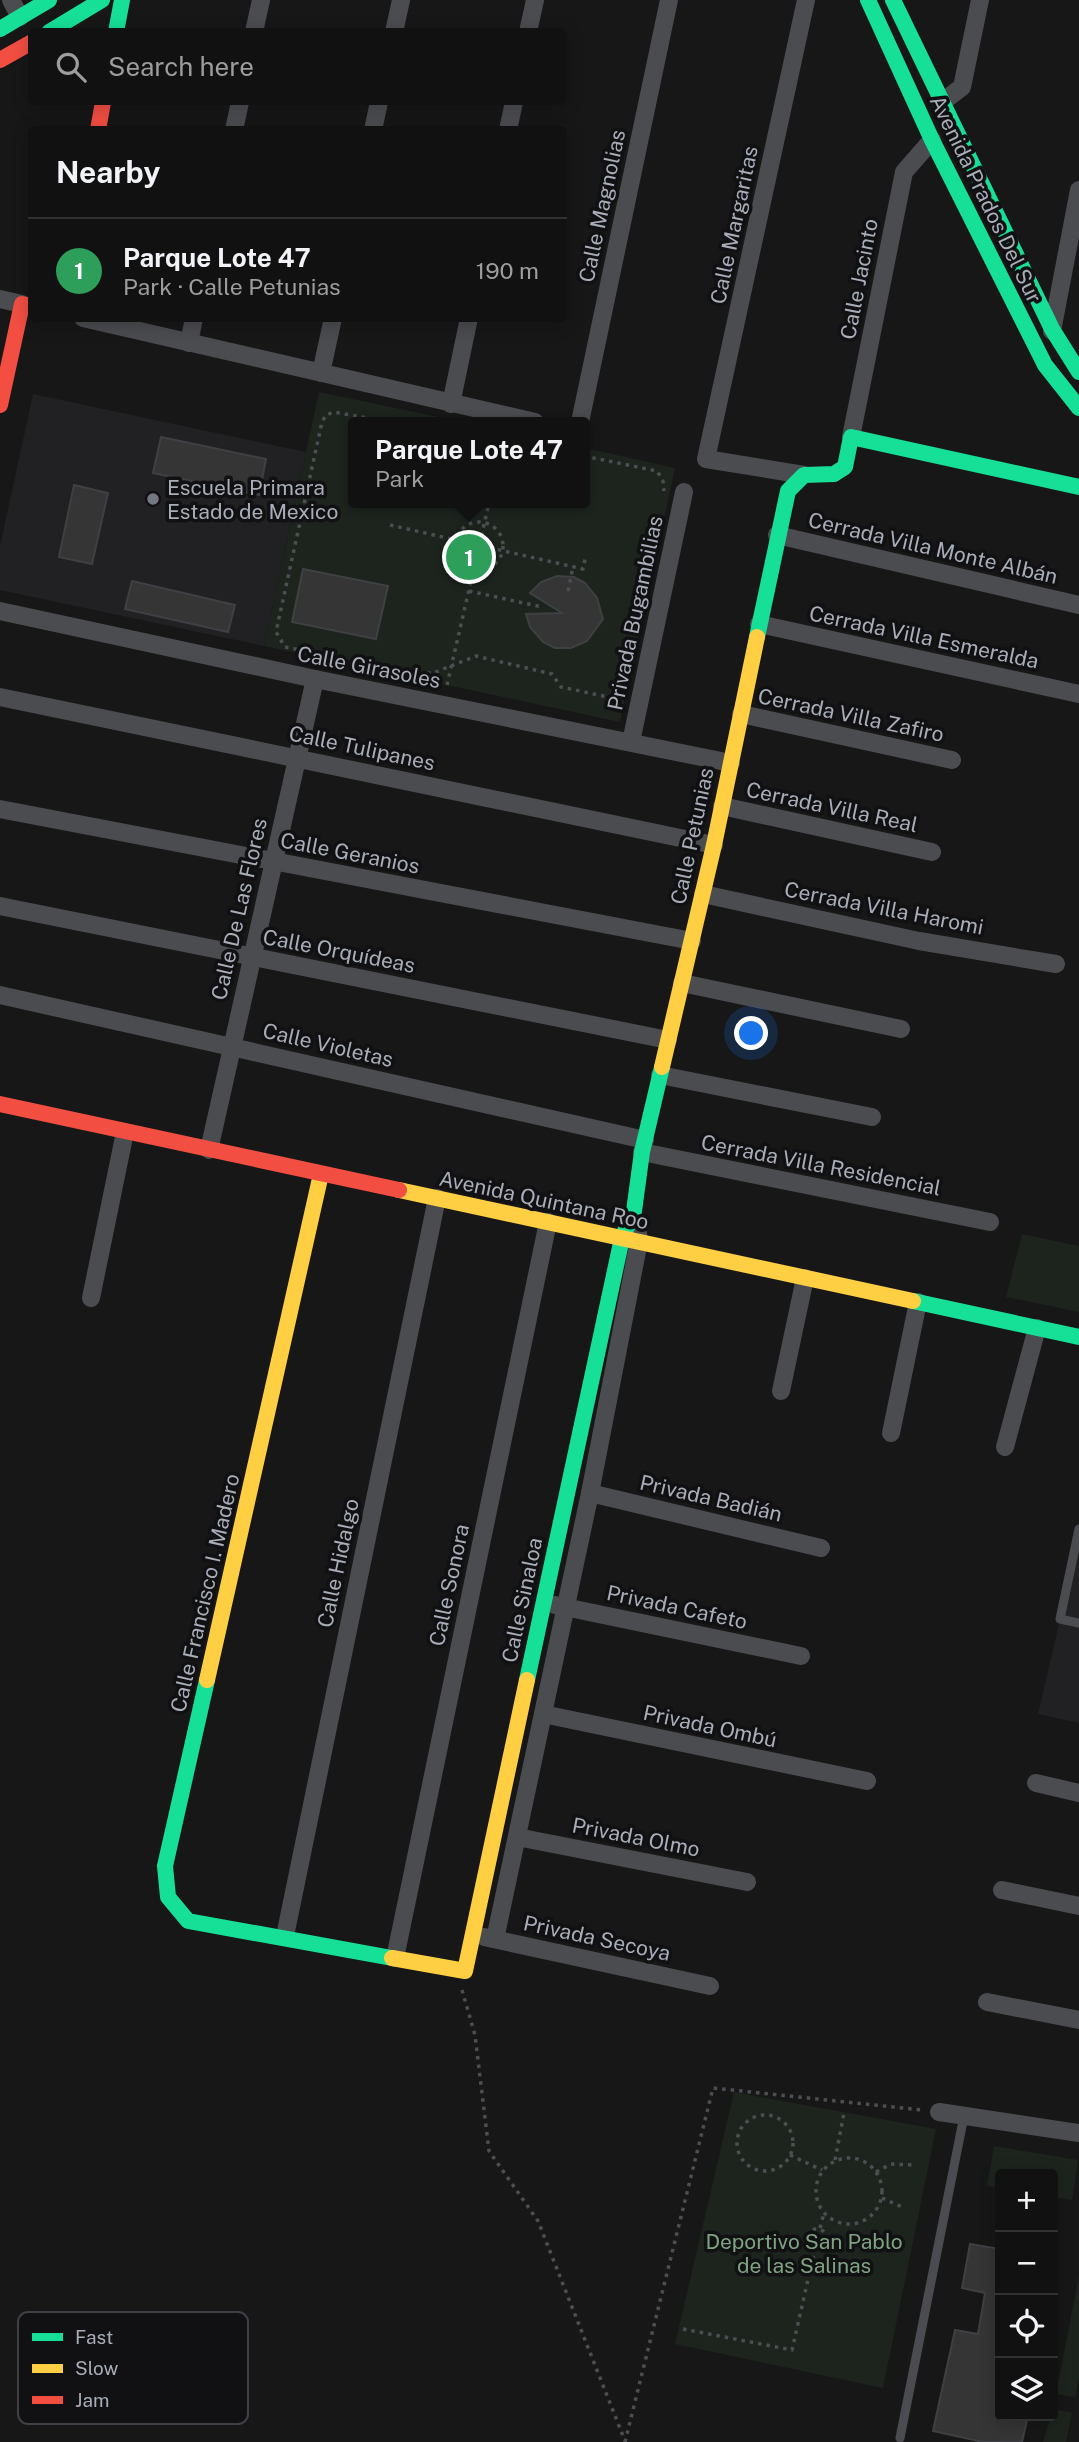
<!DOCTYPE html>
<html lang="en">
<head>
<meta charset="utf-8">
<style>
	body { margin:0; font-family:"Public Sans",sans-serif; background:#1e1f1f; color:#f1f3f6 }
	.controls { position:absolute; right:21px; bottom:21px; display:grid; overflow:hidden; border-radius:7px; box-shadow:0 4px 18px #0003 }
	.controls button { width:63px; height:63px; display:grid; place-items:center; padding:0; border:0; border-bottom:2px solid #303131; background:#111; color:#f1f3f6; font:35px sans-serif }
	.you { position:absolute; left:752px; top:1034px; width:24px; height:24px; margin:-18px; border:5px solid #fff; border-radius:50%; background:#1a73e8; box-shadow:0 0 0 10px #1a73e833 }
	.badge { display:grid; place-items:center; width:46px; height:46px; border-radius:50%; background:#1a73e8; color:#fff; font-size:23px; font-weight:700 }
	.pin { position:absolute; translate:-50% -50%; border:4px solid #fff; box-shadow:0 2px 7px #0006 }
	.popup { position:absolute; left:348px; top:417px; width:242px; height:91px; box-sizing:border-box; display:grid; place-content:center; border-radius:7px; background:#111; filter:drop-shadow(0 2px 5px #0005); font-size:23px; white-space:nowrap; color:#9c9d9f }
	.popup b { font-size:26px; color:#f1f3f6 }
	.popup::after { content:''; position:absolute; left:50%; top:100%; margin-left:-14px; border:14px solid transparent; border-top-color:#111 }
	.list { margin:0; padding:0; list-style:none }
	h2 { display:flex; justify-content:space-between; align-items:center; height:91px; margin:0; padding:0 28px; font-size:30px }
	h2 small { font-size:23px; font-weight:400; color:#9c9d9f }
	.list li { display:grid; grid-template-columns:46px 1fr auto; gap:21px; align-items:center; box-sizing:border-box; height:105px; padding:0 28px; border-top:2px solid #303131 }
	.list b { display:block; font-size:26px; white-space:nowrap }
	.list p { margin:0; font-size:23px; white-space:nowrap; color:#9c9d9f }
	.list em { font-size:23px; font-style:normal; color:#9c9d9f }
	.icon { flex:none; width:38px; height:38px; fill:none; stroke:currentColor; stroke-width:2; stroke-linecap:round; stroke-linejoin:round }
	.map { position:relative; flex:none; width:1079px; height:2442px; overflow:hidden }
	.search { position:absolute; background:#111; box-shadow:0 4px 18px #0003; left:28px; top:28px; width:539px; height:77px; display:flex; align-items:center; gap:18px; box-sizing:border-box; padding:0 24px; border-radius:7px; color:#9c9d9f; font-size:26px }
	.panel { position:absolute; background:#111; box-shadow:0 4px 18px #0003; left:28px; top:126px; width:539px; height:196px; border-radius:7px }
	.map>svg:first-child { display:block }
	.built { fill:#212123 }
	.green { fill:#1d241e }
	.building { fill:#353536; stroke:#3f4043; stroke-width:2 }
	.lines { fill:none; stroke-linecap:round; stroke-linejoin:round }
	.path { stroke:#4d4e52; stroke-width:3.5; stroke-dasharray:3.5 5; stroke-linecap:butt }
	.lane { stroke:#4b4c50; stroke-width:9 }
	.street { stroke:#4b4c50; stroke-width:18 }
	.fast { stroke:#16e098; stroke-width:16 }
	.slow { stroke:#ffcf43; stroke-width:16 }
	.jam { stroke:#f24e42; stroke-width:16 }
	.poi-dot { fill:#757880; stroke:#111113; stroke-width:2.5 }
	.labels { text-anchor:middle; dominant-baseline:central; stroke-width:7; stroke-linejoin:round; paint-order:stroke }
	.street-label { font-size:21px; fill:#a8adb8; stroke:#111113 }
	.poi-label { font-size:21px; fill:#a8adb8; stroke:#111113; text-anchor:start }
	.park-label { font-size:21px; fill:#7fa381; stroke:#111113 }
	.key { fill:#111113; stroke:#3e4045; stroke-width:2 }
	.key-label { font-size:19px; fill:#a8adb8 }
</style>
</head>
<body>
<div class="map">
<svg width="1079" height="2442" viewBox="0 0 1079 2442">
	<rect width="100%" height="100%" fill="#171717"/>
	<!-- built -->
	<g class="built">
		<polygon points="33,394 306,452 264,646 0,590 0,546"/>
		<polygon points="1079,1539 1079,1723 1038,1714"/>
	</g>
	<!-- green -->
	<g class="green">
		<polygon points="319,392 462,422 354,422 354,503 584,503 585,448 675,468 620,722 264,646"/>
		<polygon points="1022,1234 1079,1246 1079,1312 1006,1297"/>
		<polygon points="734,2092 936,2129 883,2388 675,2344"/>
		<polygon points="994,2146 1078,2160 1072,2200 1053,2197 1053,2174 1000,2174 1000,2188 987,2186"/>
		<polygon points="1079,2276 1079,2377 1075,2397 1056,2394"/>
		<polygon points="1053,2409 1072,2413 1066,2442 1043,2442"/>
	</g>
	<!-- building -->
	<g class="building">
		<polygon points="161,437 266,459 259,495 153,473"/>
		<polygon points="74,485 108,493 92,564 59,557"/>
		<polygon points="303,569 388,586 376,639 292,622"/>
		<polygon points="557,576 574,577 585,583 597,598 603,619 587,641 571,648 555,648 543,642 530,627 526,614 562,613 530,593 541,582"/>
		<polygon points="132,581 235,605 228,632 125,609"/>
		<polygon points="970,2244 1000,2249 1000,2416 1028,2416 1022,2442 983,2442 933,2431 955,2330 978,2334 985,2293 962,2288"/>
	</g>
	<g class="lines">
		<!-- path -->
		<g class="path">
			<polyline points="390,422 334,412 326,415 322,422 276,632 285,647 420,673 433,673 476,656 552,674 561,687 613,698 620,692 623,683"/>
			<polyline points="584,456 657,471 663,481 664,491"/>
			<circle cx="479" cy="546" r="24"/>
			<polyline points="390,525 583,569 585,559"/>
			<polyline points="469,591 542,607"/>
			<polyline points="568,591 573,567"/>
			<polyline points="447,685 489,503"/>
			<polyline points="462,1990 475,2035 489,2151 538,2221 625,2441"/>
			<circle cx="765" cy="2143" r="28"/>
			<polyline points="790,2155 822,2170"/>
			<circle cx="849" cy="2191" r="33"/>
			<polyline points="835,2160 844,2113"/>
			<polyline points="876,2172 891,2164 912,2165"/>
			<polyline points="882,2198 902,2207"/>
			<polyline points="820,2228 824,2213"/>
			<circle cx="817" cy="2239" r="10"/>
			<polyline points="683,2329 792,2350 815,2249"/>
			<polyline points="625,2442 713,2088 922,2110"/>
		</g>
		<!-- lane -->
		<g class="lane">
			<polyline points="1079,1529 1060,1619 1079,1623"/>
			<polyline points="900,2438 964,2116"/>
		</g>
		<!-- street -->
		<g class="street">
			<polyline points="11,0 20,17"/>
			<polyline points="254,32 261,0"/>
			<polyline points="394,32 401,0"/>
			<polyline points="528,32 535,0"/>
			<polyline points="941,103 962,87 980,0"/>
			<polyline points="234,130 240,102"/>
			<polyline points="373,130 379,102"/>
			<polyline points="508,130 514,102"/>
			<polyline points="0,299 22,304"/>
			<polyline points="83,318 535,422"/>
			<polyline points="1052,331 1079,190"/>
			<polyline points="189,343 194,318"/>
			<polyline points="321,373 333,318"/>
			<polyline points="451,404 469,318"/>
			<polyline points="580,422 669,0"/>
			<polyline points="851,437 904,172 932,140"/>
			<polyline points="804,475 706,459 806,0"/>
			<polyline points="777,535 1079,605"/>
			<polyline points="0,611 315,679 731,763"/>
			<polyline points="759,624 1079,694"/>
			<polyline points="0,697 714,845"/>
			<polyline points="741,714 952,760"/>
			<polyline points="631,742 684,492"/>
			<polyline points="722,806 932,852"/>
			<polyline points="0,809 692,941"/>
			<polyline points="703,894 919,941 1056,964"/>
			<polyline points="0,906 668,1040"/>
			<polyline points="682,983 901,1029"/>
			<polyline points="0,995 645,1140"/>
			<polyline points="660,1075 872,1117"/>
			<polyline points="209,1150 315,679"/>
			<polyline points="642,1152 990,1222"/>
			<polyline points="91,1298 125,1132"/>
			<polyline points="781,1391 805,1278"/>
			<polyline points="891,1433 918,1302"/>
			<polyline points="1005,1447 1037,1328"/>
			<polyline points="590,1493 821,1548"/>
			<polyline points="555,1605 801,1656"/>
			<polyline points="543,1714 867,1781"/>
			<polyline points="1036,1783 1079,1793"/>
			<polyline points="517,1837 747,1882"/>
			<polyline points="1002,1890 1079,1906"/>
			<polyline points="285,1936 437,1198"/>
			<polyline points="484,1937 710,1986"/>
			<polyline points="495,1939 590,1493 639,1241 638,1233"/>
			<polyline points="395,1958 548,1222"/>
			<polyline points="987,2002 1079,2020"/>
			<polyline points="939,2112 1079,2133"/>
		</g>
		<!-- fast -->
		<g class="fast">
			<polyline points="868,0 932,140 1045,365 1079,408"/>
			<polyline points="893,0 1052,329 1079,372"/>
			<polyline points="0,29 49,0"/>
			<polyline points="49,32 102,0"/>
			<polyline points="116,32 122,0"/>
			<polyline points="757,637 788,491 804,475 834,474 845,467 851,437 1079,487"/>
			<polyline points="913,1301 1079,1337"/>
			<polyline points="207,1680 165,1866 168,1897 188,1921 392,1958"/>
			<polyline points="527,1680 622,1238 634,1211 642,1152 662,1067"/>
		</g>
		<!-- slow -->
		<g class="slow">
			<polyline points="662,1067 714,845 757,637"/>
			<polyline points="399,1190 913,1301"/>
			<polyline points="207,1680 321,1174"/>
			<polyline points="392,1958 465,1971 527,1680"/>
		</g>
		<!-- jam -->
		<g class="jam">
			<polyline points="0,60 32,42"/>
			<polyline points="98,130 103,102"/>
			<polyline points="0,405 22,304 32,306"/>
			<polyline points="0,1104 399,1190"/>
		</g>
	</g>
	<!-- markers -->
	<circle class="poi-dot" cx="153" cy="499" r="7"/>
	<g class="labels">
		<!-- street labels -->
		<g class="street-label">
			<text transform="translate(986 199) rotate(64)">Avenida Prados Del Sur</text>
			<text transform="translate(602 206) rotate(-78)">Calle Magnolias</text>
			<text transform="translate(734 225) rotate(-78)">Calle Margaritas</text>
			<text transform="translate(859 279) rotate(-79)">Calle Jacinto</text>
			<text transform="translate(933 548) rotate(13)">Cerrada Villa Monte Albán</text>
			<text transform="translate(635 613) rotate(-78)">Privada Bugambilias</text>
			<text transform="translate(924 637) rotate(12)">Cerrada Villa Esmeralda</text>
			<text transform="translate(369 667) rotate(11)">Calle Girasoles</text>
			<text transform="translate(851 715) rotate(12)">Cerrada Villa Zafiro</text>
			<text transform="translate(362 748) rotate(12)">Calle Tulipanes</text>
			<text transform="translate(832 807) rotate(12)">Cerrada Villa Real</text>
			<text transform="translate(692 836) rotate(-78)">Calle Petunias</text>
			<text transform="translate(350 853) rotate(11)">Calle Geranios</text>
			<text transform="translate(884 908) rotate(11)">Cerrada Villa Haromi</text>
			<text transform="translate(239 909) rotate(-77)">Calle De Las Flores</text>
			<text transform="translate(339 951) rotate(11)">Calle Orquídeas</text>
			<text transform="translate(328 1045) rotate(13)">Calle Violetas</text>
			<text transform="translate(821 1165) rotate(11)">Cerrada Villa Residencial</text>
			<text transform="translate(544 1200) rotate(12)">Avenida Quintana Roo</text>
			<text transform="translate(711 1498) rotate(13)">Privada Badián</text>
			<text transform="translate(338 1563) rotate(-78)">Calle Hidalgo</text>
			<text transform="translate(449 1585) rotate(-78)">Calle Sonora</text>
			<text transform="translate(205 1593) rotate(-77)">Calle Francisco I. Madero</text>
			<text transform="translate(522 1600) rotate(-78)">Calle Sinaloa</text>
			<text transform="translate(677 1607) rotate(12)">Privada Cafeto</text>
			<text transform="translate(710 1726) rotate(12)">Privada Ombú</text>
			<text transform="translate(636 1837) rotate(11)">Privada Olmo</text>
			<text transform="translate(597 1938) rotate(12)">Privada Secoya</text>
		</g>
		<!-- poi labels -->
		<g class="poi-label">
			<text x="167" y="487">Escuela Primara<tspan x="167" dy="24">Estado de Mexico</tspan></text>
		</g>
		<!-- park labels -->
		<g class="park-label">
			<text x="804" y="2241">Deportivo San Pablo<tspan x="804" dy="24">de las Salinas</tspan></text>
		</g>
	</g>
	<!-- legend -->
	<rect x="18" y="2312" width="230" height="112" rx="10" class="key"/>
	<rect x="32" y="2333" width="31" height="8" fill="#16e098"/>
	<rect x="32" y="2364" width="31" height="9" fill="#ffcf43"/>
	<rect x="32" y="2396" width="31" height="8" fill="#f24e42"/>
	<g class="key-label">
		<text x="75" y="2344">Fast</text>
		<text x="75" y="2375">Slow</text>
		<text x="75" y="2407">Jam</text>
	</g>
</svg>
<div class="controls">
<button>+</button>
<button>−</button>
<button><svg class="icon" aria-label="locate" viewBox="0 0 24 24"><circle cx="12" cy="12" r="6"/><path d="M12 2v4M12 18v4M2 12h4M18 12h4"/></svg></button>
<button><svg class="icon" aria-label="layers" viewBox="0 0 24 24"><path d="M12 4l9 5-9 5-9-5zM3 14l9 5 9-5"/></svg></button>
</div>
<div class="you"></div>
<div class="pin badge" style="left:469px;top:557px;background:#2e9e5b">1</div>
<div class="popup"><b>Parque Lote 47</b>Park</div>
<div class="search"><svg class="icon" aria-label="search" viewBox="0 0 24 24"><circle cx="10" cy="10" r="6"/><path d="M15 15l6 6"/></svg>Search here</div>
<section class="panel">
<h2>Nearby<small></small></h2>
<ul class="list">
<li><span class="badge" style="background:#2e9e5b">1</span><div><b>Parque Lote 47</b><p>Park · Calle Petunias</p></div><em>190 m</em></li>
</ul>
</section>
</div>
</body>
</html>
